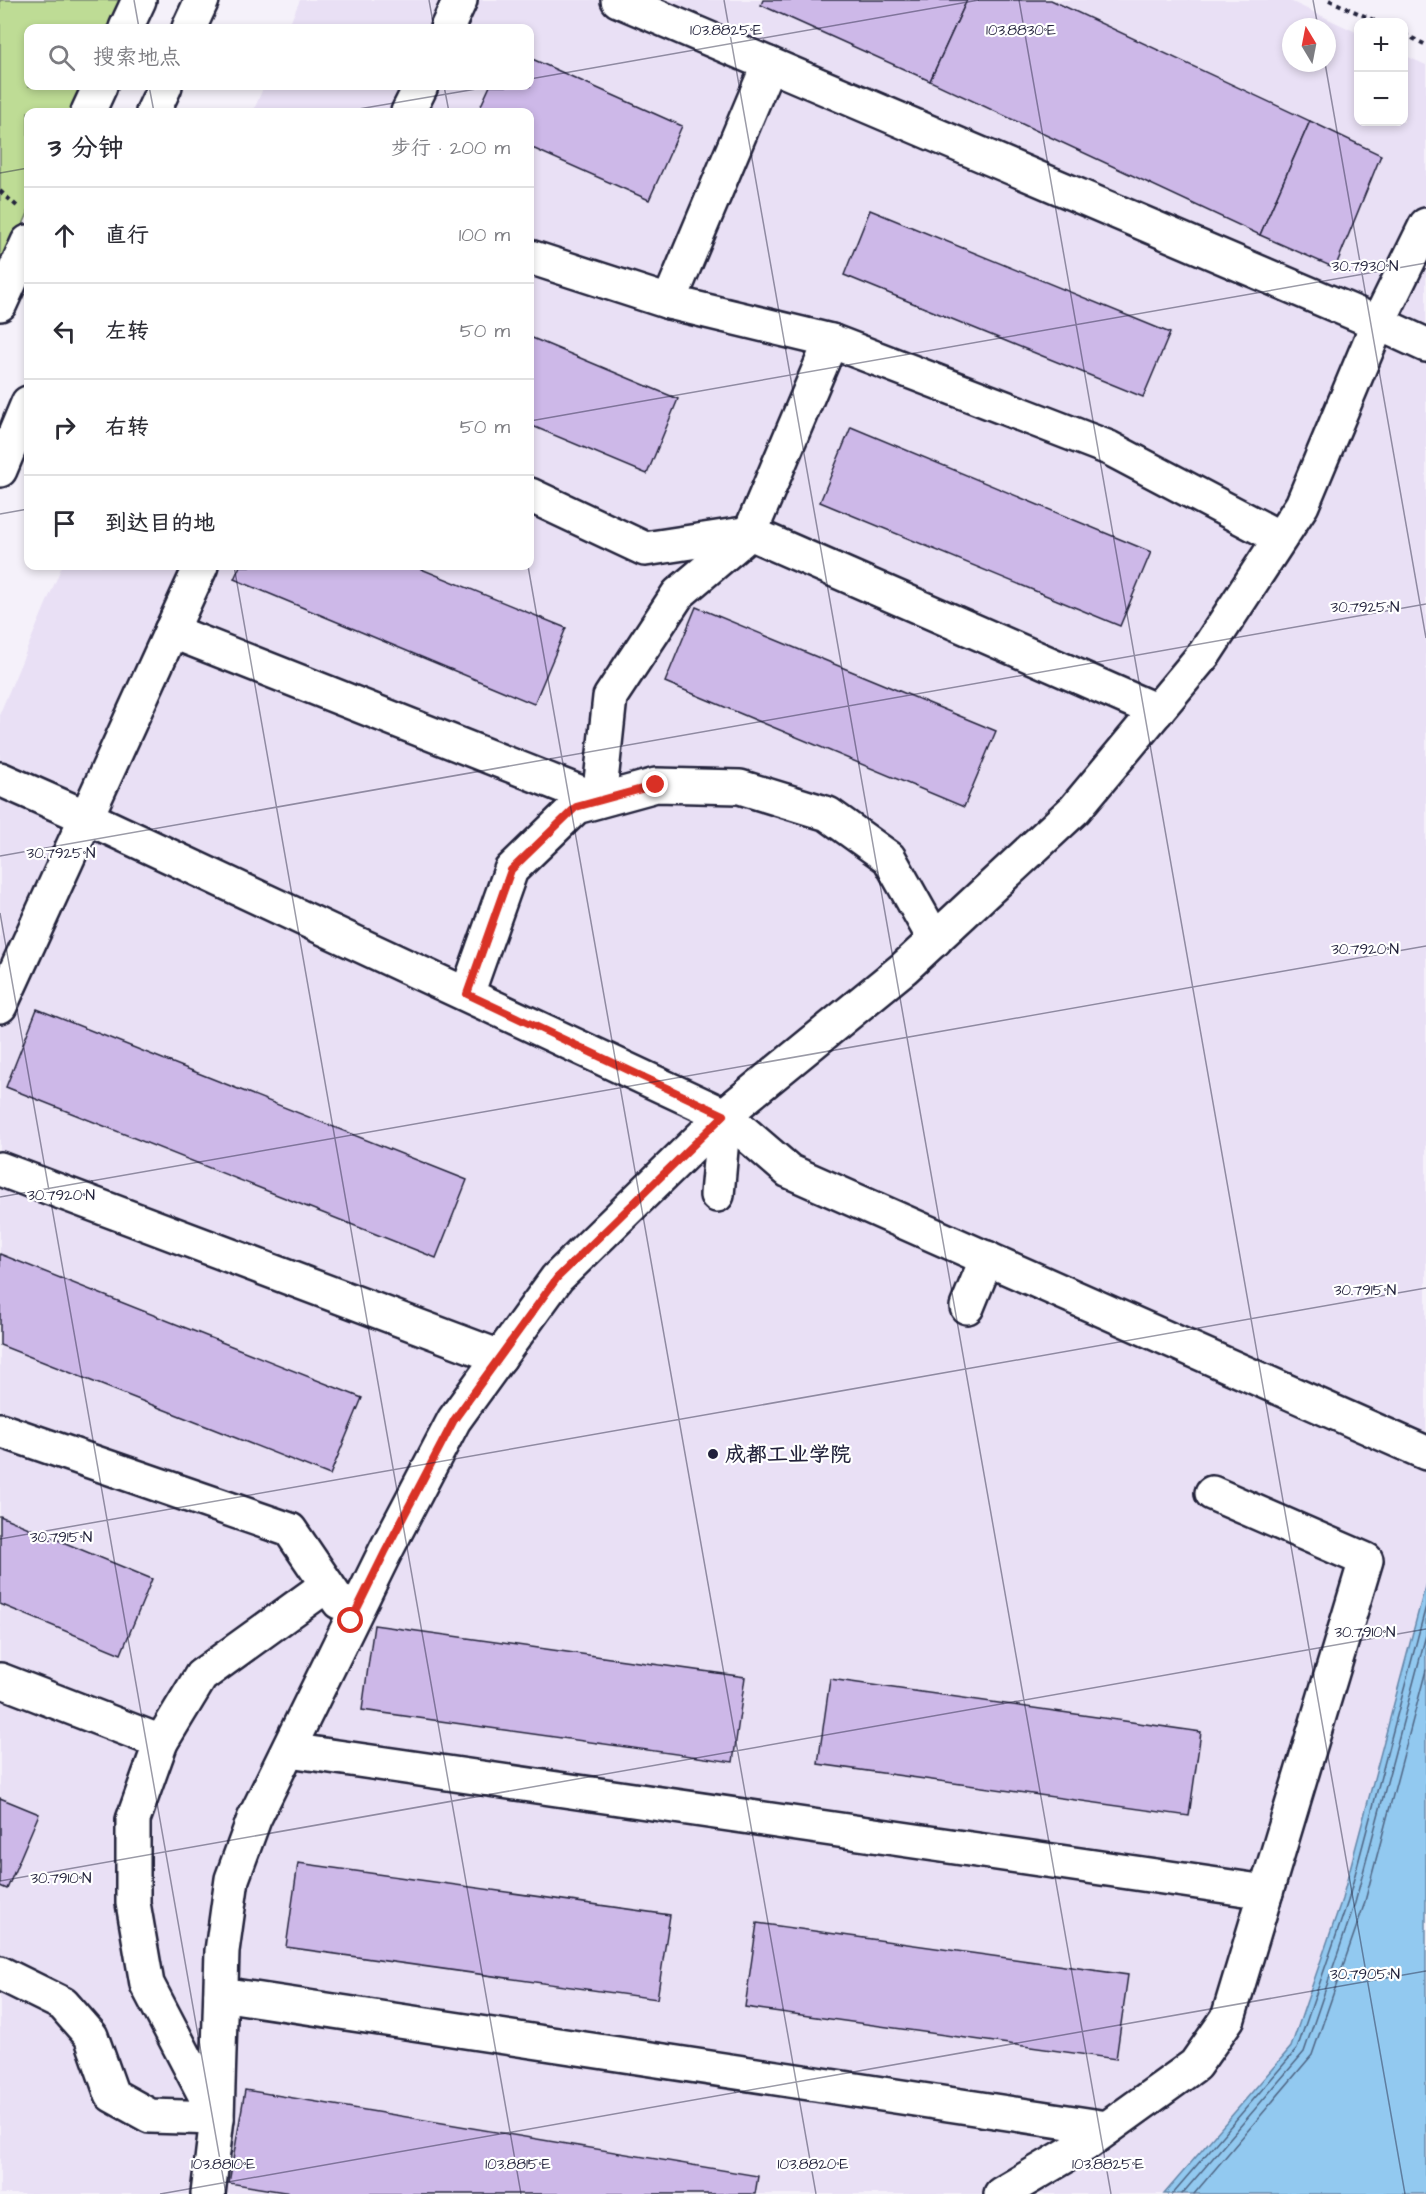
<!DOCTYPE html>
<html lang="zh">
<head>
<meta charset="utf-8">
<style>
	body { margin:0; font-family:"Architects Daughter","LXGW WenKai TC",sans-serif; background:#f7f7f7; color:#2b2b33 }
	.controls { position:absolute; right:18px; top:18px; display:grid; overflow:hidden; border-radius:12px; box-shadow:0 3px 9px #0003 }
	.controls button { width:54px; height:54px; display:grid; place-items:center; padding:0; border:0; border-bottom:2px solid #e1e1e2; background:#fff; color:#2b2b33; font:30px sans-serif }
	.compass { position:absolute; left:1282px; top:18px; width:54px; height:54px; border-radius:50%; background:#fff; box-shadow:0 3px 9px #0003; rotate:350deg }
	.stop { position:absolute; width:18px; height:18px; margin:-14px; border:4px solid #d93025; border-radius:50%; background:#fff }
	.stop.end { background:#d93025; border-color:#fff; box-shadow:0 2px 6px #0008 }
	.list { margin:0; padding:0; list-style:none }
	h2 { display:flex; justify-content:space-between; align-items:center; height:78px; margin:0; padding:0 24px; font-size:26px }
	h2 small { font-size:20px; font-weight:400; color:#7c7c81 }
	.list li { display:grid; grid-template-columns:39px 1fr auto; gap:18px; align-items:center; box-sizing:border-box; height:96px; padding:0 24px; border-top:2px solid #e1e1e2 }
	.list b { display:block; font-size:22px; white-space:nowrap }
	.list em { font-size:20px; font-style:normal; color:#7c7c81 }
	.icon { flex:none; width:33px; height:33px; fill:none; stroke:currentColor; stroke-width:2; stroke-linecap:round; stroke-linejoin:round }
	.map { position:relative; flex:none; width:1426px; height:2194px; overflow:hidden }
	.search { position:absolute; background:#fff; box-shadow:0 3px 9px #0003; left:24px; top:24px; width:510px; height:66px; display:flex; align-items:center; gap:15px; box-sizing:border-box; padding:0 21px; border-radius:12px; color:#7c7c81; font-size:22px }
	.panel { position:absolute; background:#fff; box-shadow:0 3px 9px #0003; left:24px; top:108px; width:510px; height:462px; border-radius:12px }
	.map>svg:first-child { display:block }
	.built { fill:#e9e0f5; fill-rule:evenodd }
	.green { fill:#bedc95; stroke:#707f68; stroke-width:1.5 }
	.water { fill:#92c9f0; stroke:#6586a8; stroke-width:1.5 }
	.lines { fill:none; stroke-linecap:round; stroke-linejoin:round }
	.shore { stroke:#4f6583; stroke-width:1.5 }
	.building { fill:#cdb8e8; stroke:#22223b; stroke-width:1.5 }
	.minor-casing { stroke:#22223b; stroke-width:38 }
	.major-casing { stroke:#22223b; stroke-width:38 }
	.path { stroke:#22223b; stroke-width:4; stroke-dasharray:4.5 4.5; stroke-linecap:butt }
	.minor { stroke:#fff; stroke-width:33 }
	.major { stroke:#fff; stroke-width:33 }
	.route { stroke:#d93025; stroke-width:8 }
	.ticks { fill:none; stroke:#22223b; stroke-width:1.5; stroke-opacity:0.45 }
	.poi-dot { fill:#22223b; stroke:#fff; stroke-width:2 }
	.labels { text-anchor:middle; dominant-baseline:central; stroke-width:4.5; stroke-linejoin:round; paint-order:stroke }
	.poi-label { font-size:21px; font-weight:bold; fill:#22223b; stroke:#fff; text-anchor:start }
	.ticks-label { font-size:15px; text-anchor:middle; fill:#22223b; stroke:#fff; stroke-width:4.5; stroke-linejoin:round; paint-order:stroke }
</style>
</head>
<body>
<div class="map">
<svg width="1426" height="2194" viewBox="0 0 1426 2194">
	<rect width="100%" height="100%" fill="#f5f1fa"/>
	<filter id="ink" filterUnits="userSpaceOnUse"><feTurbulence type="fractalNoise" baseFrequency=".0167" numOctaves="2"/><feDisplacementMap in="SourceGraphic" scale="12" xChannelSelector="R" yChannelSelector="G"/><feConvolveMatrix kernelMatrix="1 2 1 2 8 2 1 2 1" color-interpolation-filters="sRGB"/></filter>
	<g filter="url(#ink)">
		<!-- built -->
		<path class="built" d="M300,0H1288L1358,33V122H1404V55L1426,65V2194H0V713L62,566H530V112H253L264,86H530V28H288ZM1291,27H1327V63H1291Z"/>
		<!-- green -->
		<polygon class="green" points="0,0 123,0 111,28 28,28 28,86 85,86 73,112 28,112 28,213 0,278"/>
		<!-- water -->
		<polygon class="water" points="1426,1583 1426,2194 1164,2194 1291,2047 1342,1899"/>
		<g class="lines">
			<!-- shore -->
			<g class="shore">
				<polyline points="1172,2194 1297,2049 1348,1901 1426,1606"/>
				<polyline points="1182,2194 1304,2052 1355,1903 1426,1635"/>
				<polyline points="1194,2194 1312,2055 1364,1905 1426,1670"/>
			</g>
		</g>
		<!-- building -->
		<g class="building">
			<polygon points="763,0 967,0 930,81 761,5"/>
			<polygon points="967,0 1051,0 1310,121 1260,235 930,81"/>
			<polygon points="530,58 682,126 649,200 530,147 530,112 478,112 490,86 530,86"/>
			<polygon points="1310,121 1381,155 1335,268 1260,235"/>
			<polygon points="870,210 1170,333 1143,397 844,275"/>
			<polygon points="530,337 678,399 647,474 530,425"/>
			<polygon points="851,427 1151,552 1120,626 820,502"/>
			<polygon points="240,566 414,566 566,628 534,704 234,579"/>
			<polygon points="696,607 996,731 964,807 665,682"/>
			<polygon points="37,1009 467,1180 436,1258 6,1087"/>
			<polygon points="0,1254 362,1398 330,1475 0,1345"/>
			<polygon points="0,1516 152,1579 121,1654 0,1604"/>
			<polygon points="374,1625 745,1677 733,1762 362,1710"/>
			<polygon points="830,1679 1201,1732 1189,1816 818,1764"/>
			<polygon points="0,1798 39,1814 7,1889 0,1886"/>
			<polygon points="298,1863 670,1915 657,1999 286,1947"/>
			<polygon points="757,1923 1128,1975 1116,2059 745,2007"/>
			<polygon points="245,2090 758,2176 755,2194 297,2194 229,2183"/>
		</g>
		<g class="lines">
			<defs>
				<g id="minor">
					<polyline points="618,0 1378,323 1426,225"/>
					<polyline points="447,28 460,0"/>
					<polyline points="769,64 669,302 831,341 1109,448 1280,538"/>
					<polyline points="408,112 421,86"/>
					<polyline points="530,257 669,302"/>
					<polyline points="530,495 645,549 750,533 1157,711"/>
					<polyline points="171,631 599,800 610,697 678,594 750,533 831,341"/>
					<polyline points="0,779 86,817 724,1115 789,1171 1426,1453"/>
					<polyline points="467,994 511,870 576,807 656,785 740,787 828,814 889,858 935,940"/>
					<polyline points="0,1006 201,566"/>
					<polyline points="0,1169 500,1357"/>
					<polyline points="717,1195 724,1115"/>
					<polyline points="967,1307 987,1258"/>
					<polyline points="0,1430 290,1530 339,1602"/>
					<polyline points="0,1680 161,1742"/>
					<polyline points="289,1750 1266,1892"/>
					<polyline points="0,1973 63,2004 91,2036 112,2095 150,2116 217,2118 147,1984 133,1903 133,1820 161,1742 201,1676 327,1585"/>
					<polyline points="221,1994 1107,2128"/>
					<polyline points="208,2194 217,2118 222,1951 232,1879 254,1819 385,1552 454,1420 557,1278 724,1115 904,968 1075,809 1205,653 1302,505 1378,323 1426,345"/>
					<polyline points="1001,2194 1084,2145 1195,2065 1228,2018 1366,1560 1212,1493"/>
				</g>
				<g id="major">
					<polyline points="126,28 139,0"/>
					<polyline points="189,28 202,0"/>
					<polyline points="88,112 100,86"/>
					<polyline points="153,112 165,86"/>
					<polyline points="0,304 28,242"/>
					<polyline points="0,470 28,403"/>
				</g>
			</defs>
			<!-- minor casing -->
			<use href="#minor" class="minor-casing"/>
			<!-- major casing -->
			<use href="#major" class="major-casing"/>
			<!-- path -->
			<g class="path">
				<polyline points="1329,0 1378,22"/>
				<polyline points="1404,34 1426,45"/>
				<polyline points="0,191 17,206"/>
			</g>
			<!-- minor -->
			<use href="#minor" class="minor"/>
			<!-- major -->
			<use href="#major" class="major"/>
		</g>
	</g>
	<g class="lines" filter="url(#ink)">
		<!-- route -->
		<polyline class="route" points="351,1621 385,1552 454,1420 557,1278 724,1115 467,994 511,870 576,807 656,785"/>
	</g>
	<!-- ticks -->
	<path class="ticks" d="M134,0L139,28M429,0L434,28M724,0L1111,2194M1019,0L1405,2194M1313,0L1318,27M1325,63L1426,638M530,79L979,0M149,86L154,112M444,86L449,112M341,112L494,86M0,173L28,168M530,421L1426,263M0,514L28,509M234,566L521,2194M528,566L816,2194M0,856L1426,604M0,913L226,2194M0,1197L1426,946M0,1539L1426,1288M0,1881L1426,1629M160,2194L1426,1971"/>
	<!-- markers -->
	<circle class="poi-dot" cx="713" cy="1454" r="6"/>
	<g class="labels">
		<!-- poi labels -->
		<g class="poi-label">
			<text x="725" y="1454">成都工业学院</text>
		</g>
	</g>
	<g class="ticks-label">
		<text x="726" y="35">103.8825°E</text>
		<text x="1021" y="35">103.8830°E</text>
		<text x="1365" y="271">30.7930°N</text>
		<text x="1365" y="612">30.7925°N</text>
		<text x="61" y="858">30.7925°N</text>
		<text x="1365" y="954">30.7920°N</text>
		<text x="61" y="1200">30.7920°N</text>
		<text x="1365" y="1295">30.7915°N</text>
		<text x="61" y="1542">30.7915°N</text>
		<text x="1365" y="1637">30.7910°N</text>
		<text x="61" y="1883">30.7910°N</text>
		<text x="1365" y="1979">30.7905°N</text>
		<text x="223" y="2169">103.8810°E</text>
		<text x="518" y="2169">103.8815°E</text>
		<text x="813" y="2169">103.8820°E</text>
		<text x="1108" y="2169">103.8825°E</text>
	</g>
</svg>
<div class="controls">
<button>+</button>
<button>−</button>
</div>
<svg class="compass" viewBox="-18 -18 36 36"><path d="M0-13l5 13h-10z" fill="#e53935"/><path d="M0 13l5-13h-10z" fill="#7c7c81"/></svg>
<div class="stop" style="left:351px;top:1621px"></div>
<div class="stop end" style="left:656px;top:785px"></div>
<div class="search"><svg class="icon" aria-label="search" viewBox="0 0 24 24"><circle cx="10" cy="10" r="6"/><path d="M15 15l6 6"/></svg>搜索地点</div>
<section class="panel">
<h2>3 分钟<small>步行 · 200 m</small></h2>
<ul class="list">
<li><svg class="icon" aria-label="ahead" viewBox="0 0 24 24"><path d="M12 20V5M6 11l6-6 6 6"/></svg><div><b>直行</b></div><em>100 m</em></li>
<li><svg class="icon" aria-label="left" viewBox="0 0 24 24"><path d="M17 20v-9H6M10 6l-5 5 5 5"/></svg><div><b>左转</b></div><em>50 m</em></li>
<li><svg class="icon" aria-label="right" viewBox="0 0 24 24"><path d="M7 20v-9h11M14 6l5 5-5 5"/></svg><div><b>右转</b></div><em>50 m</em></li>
<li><svg class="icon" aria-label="arrive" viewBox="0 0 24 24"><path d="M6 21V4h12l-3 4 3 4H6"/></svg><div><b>到达目的地</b></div></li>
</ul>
</section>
</div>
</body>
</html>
